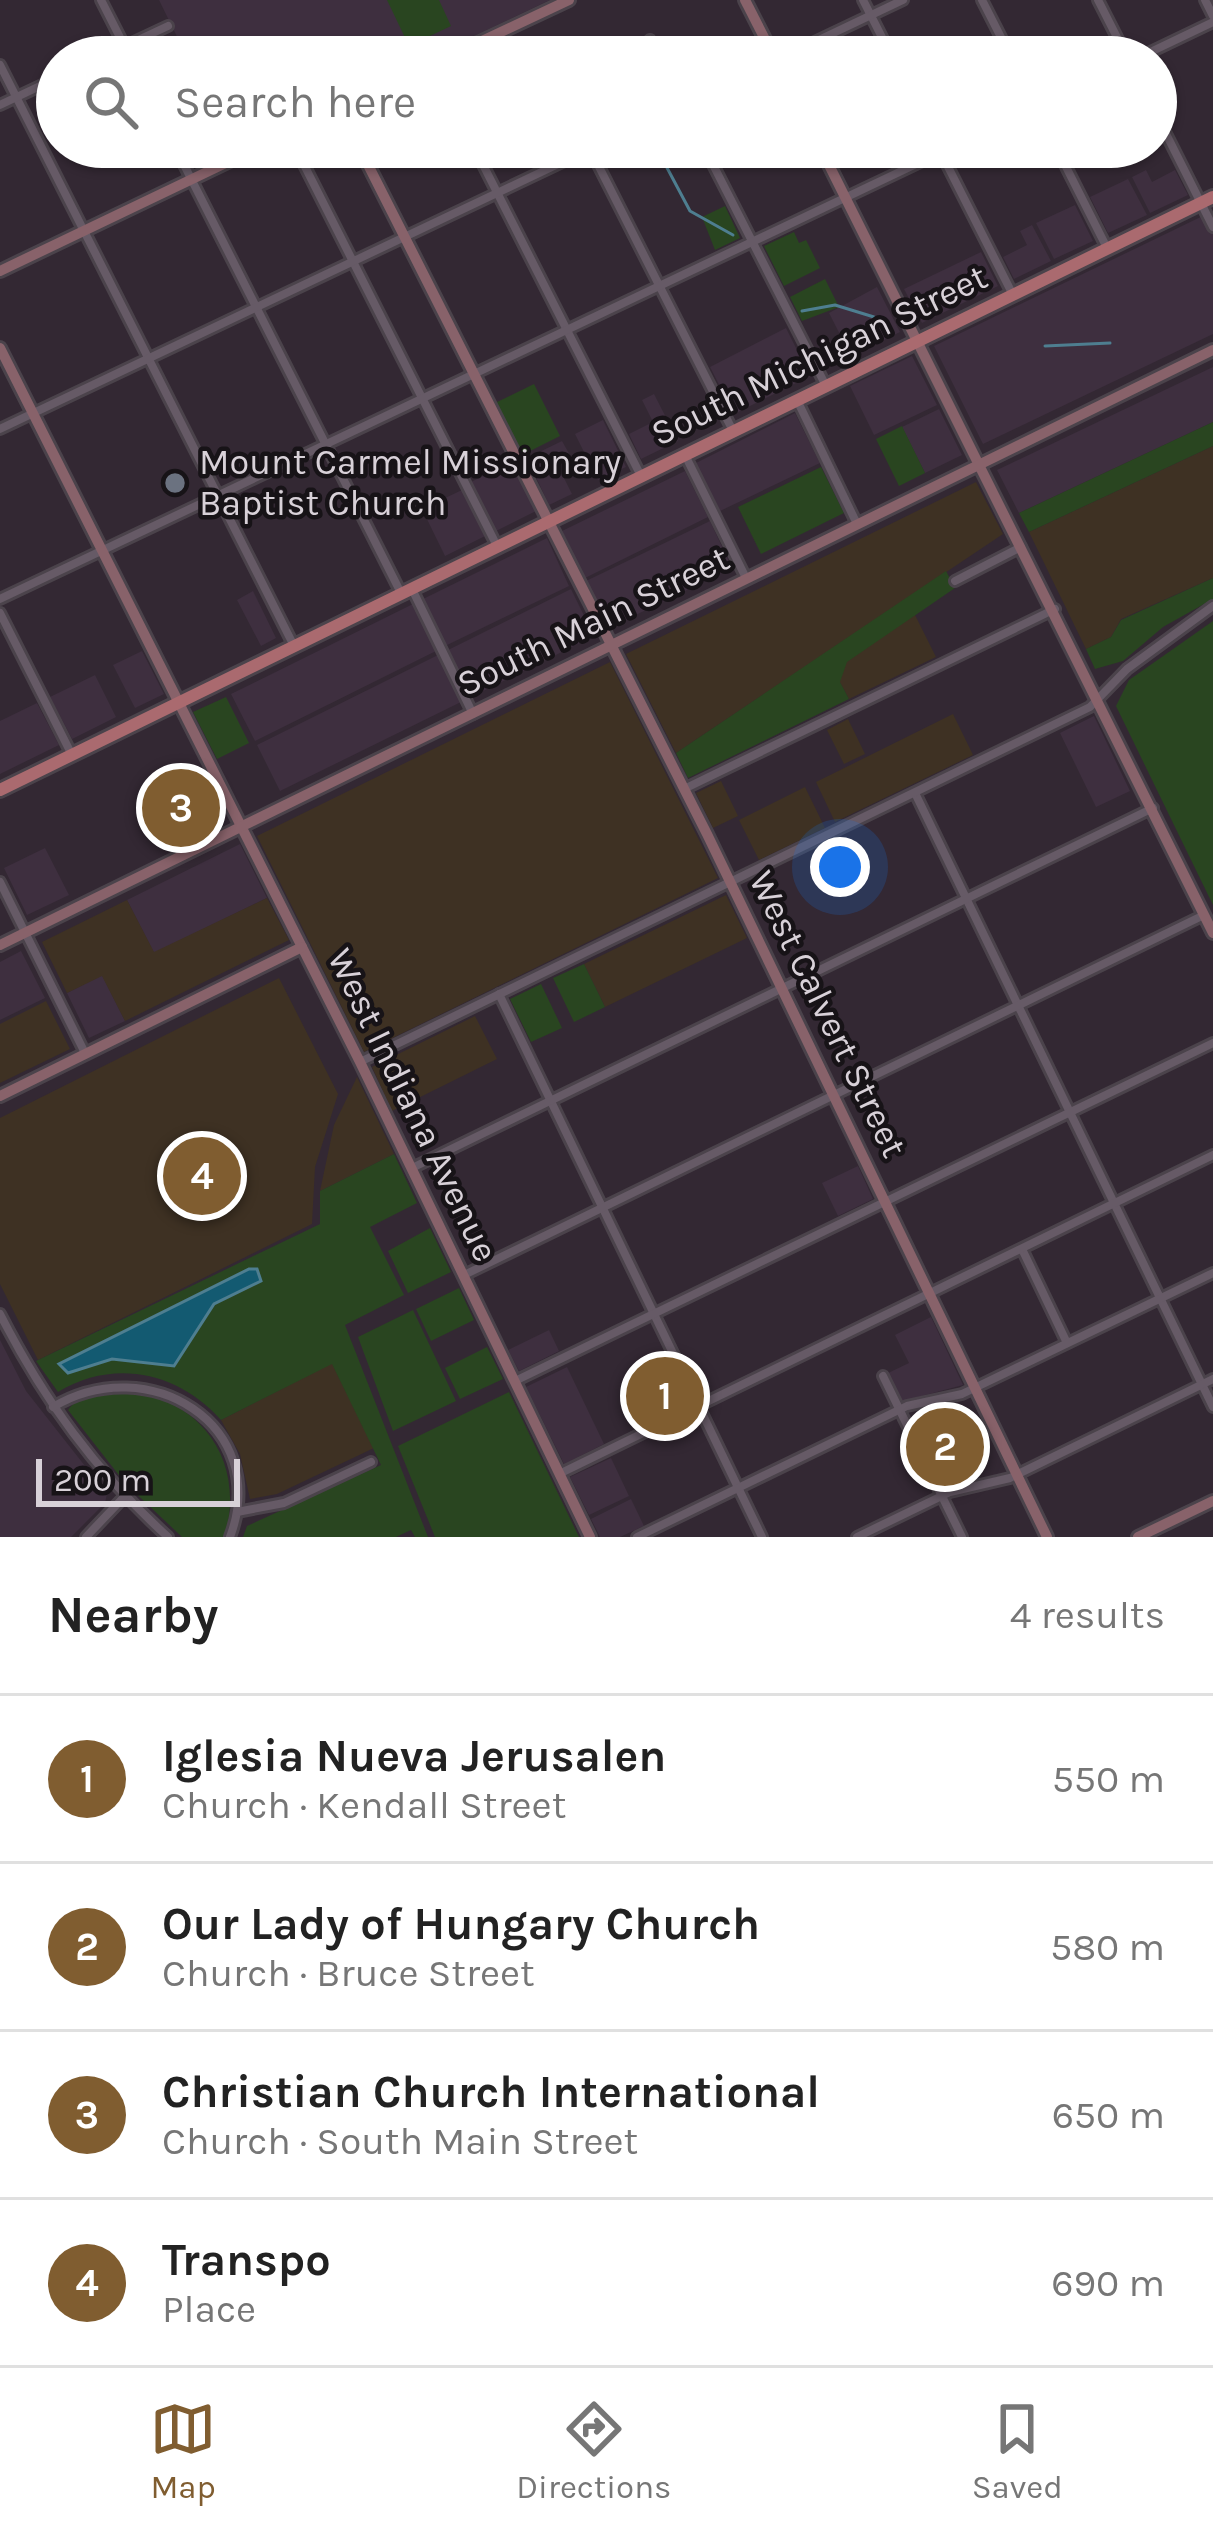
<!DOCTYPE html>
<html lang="en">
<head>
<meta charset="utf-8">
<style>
	body { margin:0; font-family:Karla,sans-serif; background:#f6f6f6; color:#222 }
	.scale { position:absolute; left:36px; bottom:30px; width:204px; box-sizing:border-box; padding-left:12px; border:6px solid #d8d1d8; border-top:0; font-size:33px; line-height:42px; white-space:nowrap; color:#d8d1d8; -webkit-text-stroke:9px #171317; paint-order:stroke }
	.you { position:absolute; left:840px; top:867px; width:42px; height:42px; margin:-30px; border:9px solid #fff; border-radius:50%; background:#1a73e8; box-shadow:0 0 0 18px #1a73e833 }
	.badge { display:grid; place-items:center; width:78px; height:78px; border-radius:50%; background:#805d30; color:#fff; font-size:39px; font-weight:700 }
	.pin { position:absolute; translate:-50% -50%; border:6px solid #fff; box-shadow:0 3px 12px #0006 }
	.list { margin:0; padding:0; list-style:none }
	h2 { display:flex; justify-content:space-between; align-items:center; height:156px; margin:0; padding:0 48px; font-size:51px }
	h2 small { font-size:39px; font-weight:400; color:#767676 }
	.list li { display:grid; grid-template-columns:78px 1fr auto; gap:36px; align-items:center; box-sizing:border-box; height:168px; padding:0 48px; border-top:3px solid #e0e0e0 }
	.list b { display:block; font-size:45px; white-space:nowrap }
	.list p { margin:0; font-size:39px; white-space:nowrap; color:#767676 }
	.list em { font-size:39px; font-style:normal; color:#767676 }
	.icon { flex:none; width:66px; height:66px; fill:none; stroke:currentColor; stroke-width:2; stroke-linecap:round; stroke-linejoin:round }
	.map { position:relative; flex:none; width:1213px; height:1537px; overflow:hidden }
	.search { position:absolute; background:#fff; box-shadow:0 3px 9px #0004; left:36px; right:36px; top:36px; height:132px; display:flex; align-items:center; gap:30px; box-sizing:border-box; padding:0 42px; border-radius:66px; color:#767676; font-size:45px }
	.sheet { height:828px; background:#fff }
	nav { display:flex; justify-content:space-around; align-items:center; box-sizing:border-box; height:168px; border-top:3px solid #e0e0e0; background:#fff; font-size:33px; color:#767676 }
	nav a { display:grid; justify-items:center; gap:6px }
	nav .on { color:#805d30 }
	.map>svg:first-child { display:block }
	.built { fill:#3e2f3f }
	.industrial { fill:#3e3123 }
	.green { fill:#294520 }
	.water { fill:#135a71; stroke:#4e7e90; stroke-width:3 }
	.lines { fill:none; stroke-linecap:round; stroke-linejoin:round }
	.stream { stroke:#4e7e90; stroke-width:3 }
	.street-casing { stroke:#4b434b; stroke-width:14 }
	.secondary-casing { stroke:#4b434b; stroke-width:16 }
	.primary-casing { stroke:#4b434b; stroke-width:18 }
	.street { stroke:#665a66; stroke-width:8 }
	.secondary { stroke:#88626a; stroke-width:10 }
	.primary { stroke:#aa6a6f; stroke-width:12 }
	.worship-dot { fill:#6b7280; stroke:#171317; stroke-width:4.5 }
	.labels { text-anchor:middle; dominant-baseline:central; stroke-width:9; stroke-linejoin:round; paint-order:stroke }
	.street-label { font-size:36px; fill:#d8d1d8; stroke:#171317 }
	.poi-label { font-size:36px; fill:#d8d1d8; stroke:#171317; text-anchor:start }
</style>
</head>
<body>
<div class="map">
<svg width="1213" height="1537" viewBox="0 0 1213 1537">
	<rect width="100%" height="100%" fill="#332833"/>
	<!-- built -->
	<g class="built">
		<polygon points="159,0 550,0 430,57 187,57"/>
		<polygon points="1146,170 1152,182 1175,170 1188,195 1150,213 1132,177"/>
		<polygon points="1128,179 1147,215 1108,233 1090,197"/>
		<polygon points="1075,205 1093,241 1054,259 1036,223"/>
		<polygon points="1213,211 1213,334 983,444 934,346"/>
		<polygon points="1032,225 1051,261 1014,279 1003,257 1027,245 1020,231"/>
		<polygon points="981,252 998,286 922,323 904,289"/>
		<polygon points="877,287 900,332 851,356 829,313"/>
		<polygon points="786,328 810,376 734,414 710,367"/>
		<polygon points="912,356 937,405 874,435 850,386"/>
		<polygon points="1213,367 1213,422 1019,513 997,470"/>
		<polygon points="654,394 678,441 641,459 629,434 653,422 642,400"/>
		<polygon points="939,409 962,455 925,473 902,427"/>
		<polygon points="795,413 820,463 720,511 696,463"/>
		<polygon points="603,420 626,467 598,480 575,434"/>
		<polygon points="562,441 571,457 557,464 572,494 549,505 527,458"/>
		<polygon points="511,462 536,511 496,531 471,482"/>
		<polygon points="685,471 708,517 585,578 562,531"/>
		<polygon points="462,490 485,536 445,556 422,509"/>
		<polygon points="710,521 732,568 609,628 586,581"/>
		<polygon points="547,538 569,586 443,647 421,600"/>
		<polygon points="571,589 594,636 469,698 446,651"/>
		<polygon points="253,591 276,638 261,646 237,600"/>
		<polygon points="415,603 438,650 255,741 231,694"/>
		<polygon points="142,651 164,694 135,708 113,665"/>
		<polygon points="440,654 463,701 280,791 257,745"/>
		<polygon points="95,675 116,717 72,739 50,697"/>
		<polygon points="37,703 59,745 0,774 0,721"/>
		<polygon points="1094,716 1130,791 1096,807 1060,733"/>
		<polygon points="240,844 267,898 154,953 127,900"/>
		<polygon points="45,848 69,895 27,915 4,868"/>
		<polygon points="21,951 45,998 0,1020 0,962"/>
		<polygon points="102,975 125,1021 89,1038 67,993"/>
		<polygon points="858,1166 873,1199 838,1216 822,1183"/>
		<polygon points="931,1317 963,1385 899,1402 886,1374 909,1363 895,1335"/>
		<polygon points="549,1330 559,1351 519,1371 508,1350"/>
		<polygon points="0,1340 26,1391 107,1494 105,1503 71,1537 0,1537"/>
		<polygon points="567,1367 604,1444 564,1464 526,1387"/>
		<polygon points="611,1458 629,1496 589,1515 570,1477"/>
		<polygon points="631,1499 644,1526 620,1537 600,1537 591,1519"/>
	</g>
	<!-- industrial -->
	<g class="industrial">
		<polygon points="1213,446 1213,578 1121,619 1111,637 1086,649 1029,532"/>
		<polygon points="976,482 1003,534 676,753 626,654"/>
		<polygon points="912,609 936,657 849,699 830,664"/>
		<polygon points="610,662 718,878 364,1052 257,836"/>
		<polygon points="953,714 973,755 835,822 816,782"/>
		<polygon points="848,719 865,754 844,764 827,730"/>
		<polygon points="721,781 738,816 713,828 696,793"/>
		<polygon points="805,787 825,828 759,860 739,820"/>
		<polygon points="726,895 747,938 605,1007 584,964"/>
		<polygon points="267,898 289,940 125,1021 102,976 67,993 42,942 127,900 154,952"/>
		<polygon points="279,978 338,1094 315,1167 312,1224 38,1360 0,1284 0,1118"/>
		<polygon points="46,1001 70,1049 0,1083 0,1024"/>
		<polygon points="475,1016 497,1059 392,1111 372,1067"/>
		<polygon points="357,1077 394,1154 320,1191 334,1125"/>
		<polygon points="332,1363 374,1448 277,1494 250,1499 240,1454 221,1420"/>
	</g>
	<!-- green -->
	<g class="green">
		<polygon points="387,0 439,0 451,26 409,46"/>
		<polygon points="725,206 740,238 715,250 702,217"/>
		<polygon points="794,232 799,243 806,240 820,268 784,286 764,246"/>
		<polygon points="825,279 839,307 802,321 790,297"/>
		<polygon points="534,384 560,436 522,455 495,403"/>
		<polygon points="1213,422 1213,446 1029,532 1019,513"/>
		<polygon points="902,426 925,473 899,486 876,439"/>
		<polygon points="821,467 844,513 761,554 738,507"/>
		<polygon points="946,571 955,588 847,662 840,682 849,699 688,778 676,753"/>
		<polygon points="1213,578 1213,599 1163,627 1123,661 1095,669 1086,649 1111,637 1121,620"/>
		<polygon points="1213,621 1213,905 1116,706 1129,680"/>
		<polygon points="226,697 249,743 217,759 193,712"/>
		<polygon points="584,964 605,1007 574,1022 553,978"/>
		<polygon points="541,984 562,1028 531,1042 510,999"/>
		<path d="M394,1154L417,1203L370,1227L404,1295L345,1325L428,1537H415L411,1530L396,1537H243L247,1526L381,1465L332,1364L221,1420C178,1372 114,1358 58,1392L36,1361L320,1224V1191Z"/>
		<polygon points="430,1228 451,1272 408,1293 388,1251"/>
		<polygon points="459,1288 474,1320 431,1341 416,1309"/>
		<polygon points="413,1310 456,1401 393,1431 358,1337"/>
		<polygon points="487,1347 503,1379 460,1399 445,1368"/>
		<path d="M137,1390C209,1409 244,1465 225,1537H182L125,1483L68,1410C83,1389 114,1391 137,1390Z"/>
		<polygon points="509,1392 579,1537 435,1537 398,1446"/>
	</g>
	<!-- water -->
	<polygon class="water" points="249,1269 257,1269 261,1281 214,1304 174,1366 112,1359 68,1373 59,1364"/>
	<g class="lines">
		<!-- stream -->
		<g class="stream">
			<polyline points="656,147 690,211 733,235"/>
			<polyline points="802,311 835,305 874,317"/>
			<polyline points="1045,346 1110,343"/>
		</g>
		<defs>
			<g id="street">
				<polyline points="101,0 130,57"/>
				<polyline points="863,0 892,57"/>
				<polyline points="982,0 1011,57"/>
				<polyline points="1098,0 1127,57"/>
				<polyline points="1205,0 1213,16"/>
				<polyline points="650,40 659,57"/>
				<polyline points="102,57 168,26"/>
				<polyline points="783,57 903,0"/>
				<polyline points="1140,57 1213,22"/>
				<polyline points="0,65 294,646"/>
				<polyline points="0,105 57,78"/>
				<polyline points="1156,114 1213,227"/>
				<polyline points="175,147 401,593"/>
				<polyline points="295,147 497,546"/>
				<polyline points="474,147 641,476"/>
				<polyline points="589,147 732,429"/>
				<polyline points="704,147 825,384"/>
				<polyline points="938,147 1012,293"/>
				<polyline points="1056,147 1107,248"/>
				<polyline points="797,400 857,524"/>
				<polyline points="0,429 594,147"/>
				<polyline points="685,455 746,578"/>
				<polyline points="955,581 1021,547"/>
				<polyline points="412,589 473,714"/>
				<polyline points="0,599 952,147"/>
				<polyline points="0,613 72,755"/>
				<polyline points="684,789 1055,609"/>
				<polyline points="915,793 1213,1407"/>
				<polyline points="0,882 85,1053"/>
				<polyline points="499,994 762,1537"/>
				<polyline points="360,1062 1090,707 1127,669 1213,606"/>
				<polyline points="412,1168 1153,808"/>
				<polyline points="1022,1249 1067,1343"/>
				<polyline points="464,1275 1204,915"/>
				<path d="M0,1314C44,1400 96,1472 168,1537"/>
				<polyline points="883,1376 962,1537"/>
				<polyline points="515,1381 1213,1043"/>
				<path d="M53,1407C148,1350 272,1425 230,1537"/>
				<polyline points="559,1474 1213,1155"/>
				<polyline points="237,1512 284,1503 371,1462"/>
				<polyline points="86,1537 124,1497"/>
				<polyline points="637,1537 907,1406 962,1394 1213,1273"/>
				<polyline points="857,1537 950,1492 1010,1478 1213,1379"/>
			</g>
			<g id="secondary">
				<polyline points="745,0 774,57"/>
				<polyline points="448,57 569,0"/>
				<polyline points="359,147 707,834 1047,1537"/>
				<polyline points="820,147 1213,933"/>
				<polyline points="0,271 259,147"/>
				<polyline points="0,348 360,1062 590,1537"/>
				<polyline points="0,945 1213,350"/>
				<polyline points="0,1096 302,947"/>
				<polyline points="1138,1537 1213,1501"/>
			</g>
			<polyline id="primary" points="0,790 1213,197"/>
		</defs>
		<!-- street casing -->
		<use href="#street" class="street-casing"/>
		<!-- secondary casing -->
		<use href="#secondary" class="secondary-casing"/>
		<!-- primary casing -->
		<use href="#primary" class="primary-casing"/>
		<!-- street -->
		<use href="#street" class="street"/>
		<!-- secondary -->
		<use href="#secondary" class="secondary"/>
		<!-- primary -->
		<use href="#primary" class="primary"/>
	</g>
	<!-- markers -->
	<circle class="worship-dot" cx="175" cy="483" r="12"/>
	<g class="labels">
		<!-- street labels -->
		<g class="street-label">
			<text transform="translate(819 355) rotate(-26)">South Michigan Street</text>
			<text transform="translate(593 621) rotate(-26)">South Main Street</text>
			<text transform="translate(828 1014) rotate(64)">West Calvert Street</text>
			<text transform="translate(413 1105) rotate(64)">West Indiana Avenue</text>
		</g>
		<!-- poi labels -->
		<g class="poi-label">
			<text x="199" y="462">Mount Carmel Missionary<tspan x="199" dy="41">Baptist Church</tspan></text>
		</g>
	</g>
</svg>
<div class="scale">200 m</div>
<div class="you"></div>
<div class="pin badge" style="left:665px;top:1396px">1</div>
<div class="pin badge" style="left:945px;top:1447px">2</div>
<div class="pin badge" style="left:181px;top:808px">3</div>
<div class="pin badge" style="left:202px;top:1176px">4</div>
<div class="search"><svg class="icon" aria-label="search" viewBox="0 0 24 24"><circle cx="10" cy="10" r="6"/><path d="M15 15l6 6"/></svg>Search here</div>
</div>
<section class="sheet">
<h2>Nearby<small>4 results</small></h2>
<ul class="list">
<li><span class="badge">1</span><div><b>Iglesia Nueva Jerusalen</b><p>Church · Kendall Street</p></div><em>550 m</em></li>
<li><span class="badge">2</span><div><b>Our Lady of Hungary Church</b><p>Church · Bruce Street</p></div><em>580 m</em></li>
<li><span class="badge">3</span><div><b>Christian Church International</b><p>Church · South Main Street</p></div><em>650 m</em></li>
<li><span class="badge">4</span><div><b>Transpo</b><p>Place</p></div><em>690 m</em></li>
</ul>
</section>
<nav>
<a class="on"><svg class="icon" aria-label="map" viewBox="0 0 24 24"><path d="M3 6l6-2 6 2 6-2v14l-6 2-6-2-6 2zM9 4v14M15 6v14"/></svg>Map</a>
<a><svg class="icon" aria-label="directions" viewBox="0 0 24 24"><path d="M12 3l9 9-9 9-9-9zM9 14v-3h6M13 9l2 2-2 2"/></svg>Directions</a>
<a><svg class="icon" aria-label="saved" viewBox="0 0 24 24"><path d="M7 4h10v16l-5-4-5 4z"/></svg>Saved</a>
</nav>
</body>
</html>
